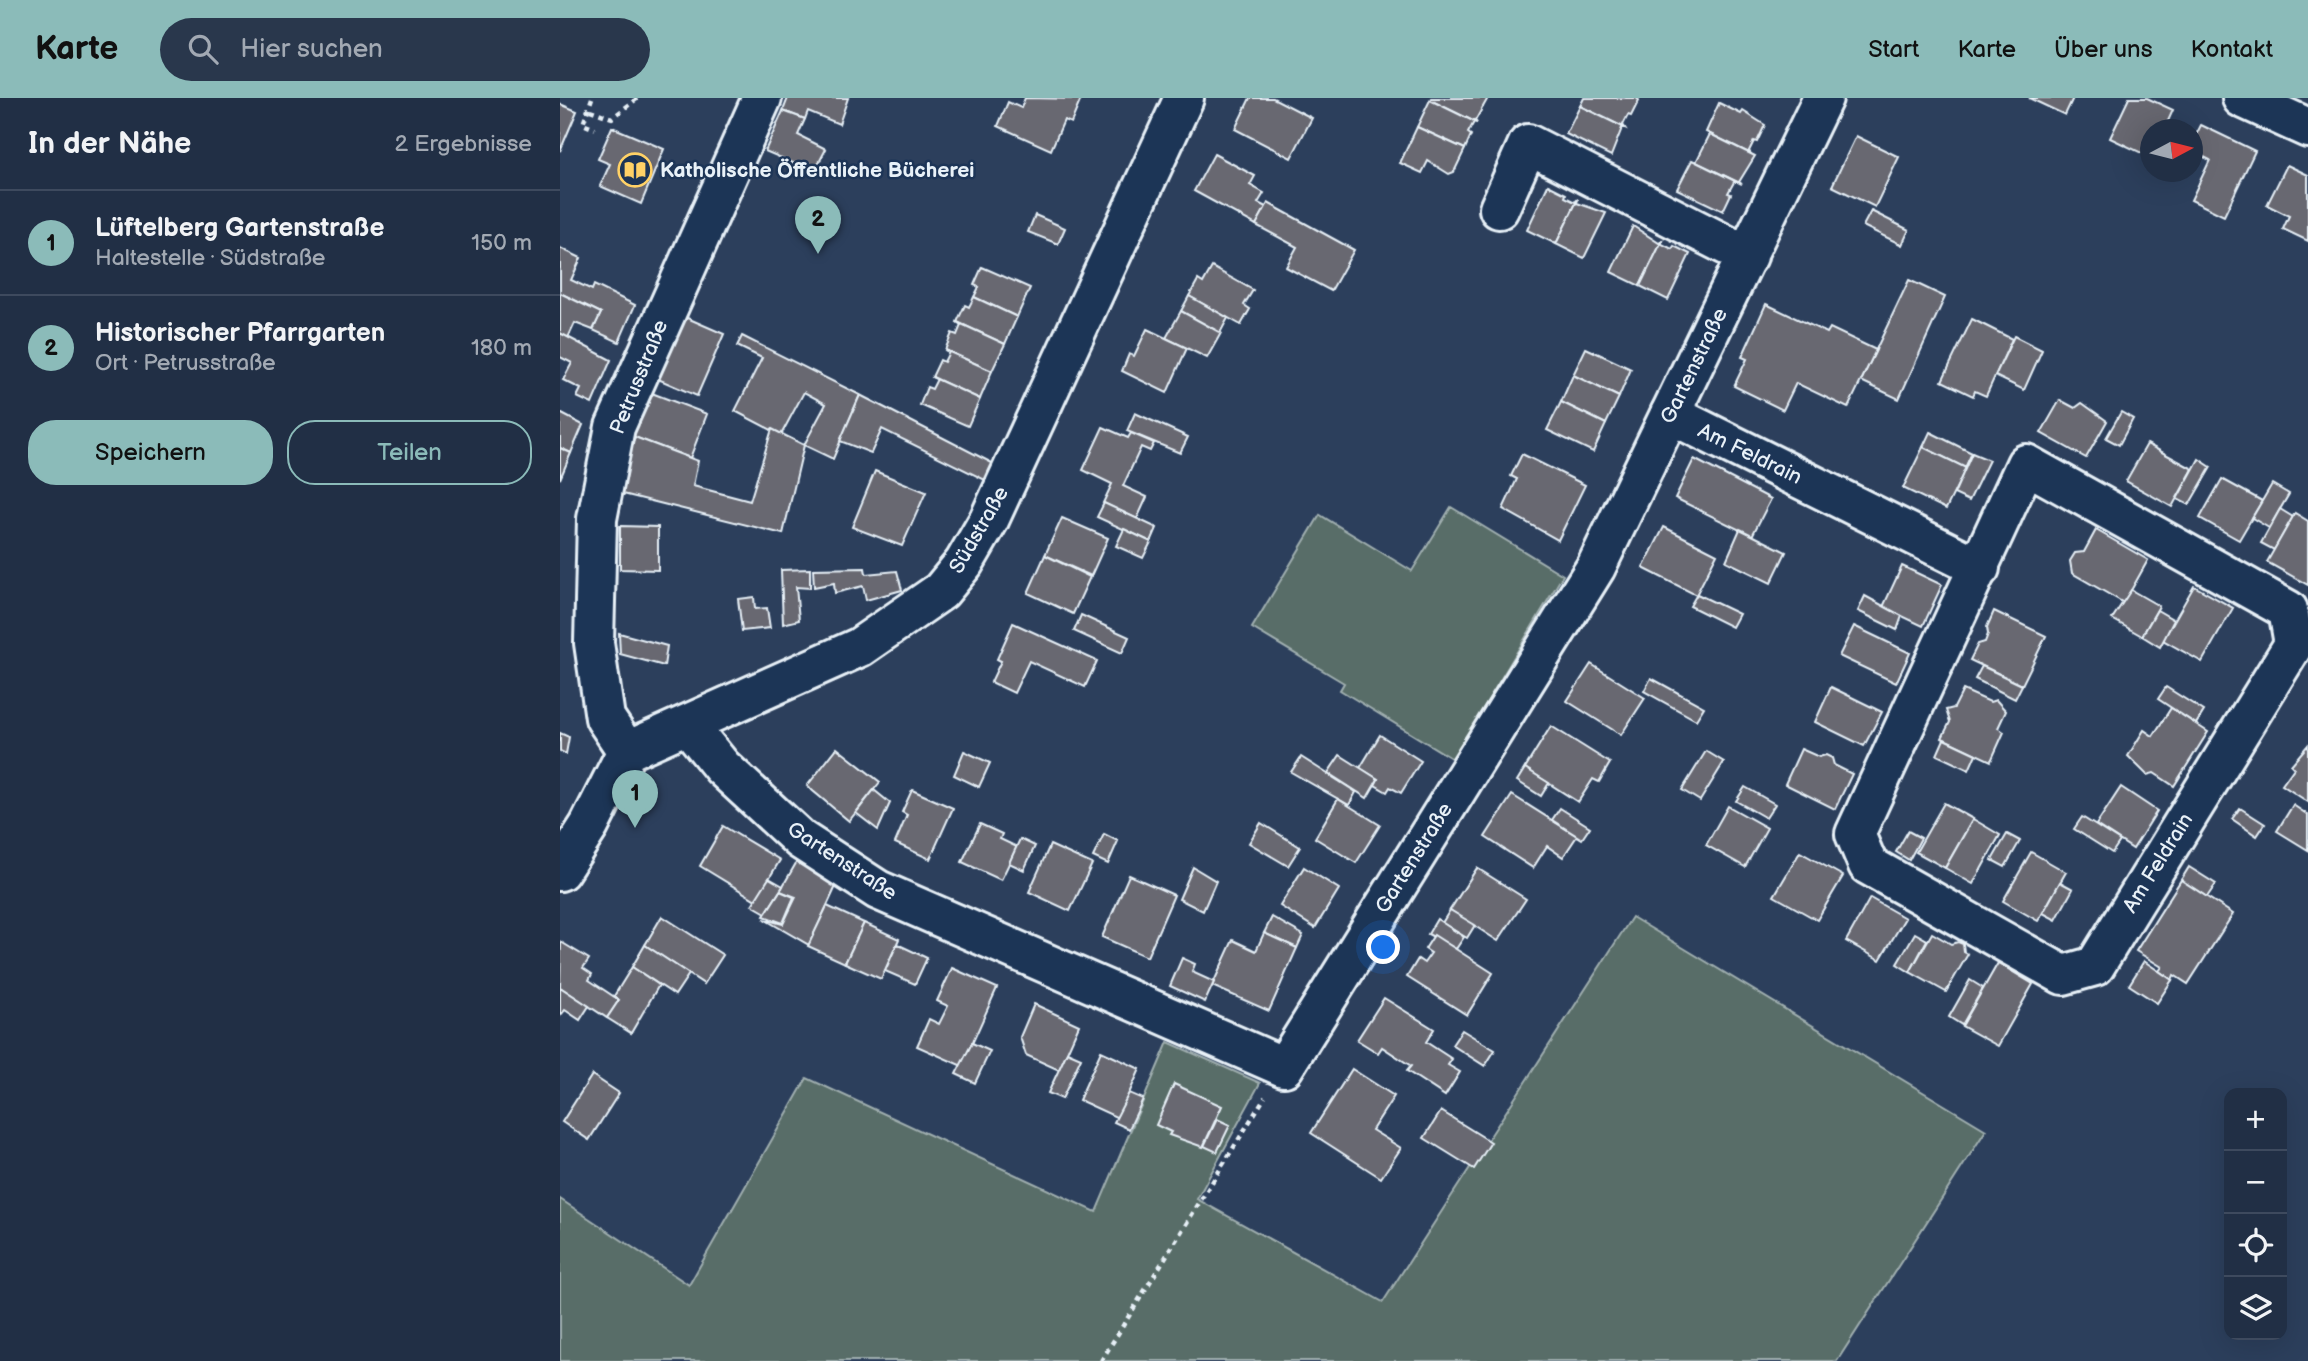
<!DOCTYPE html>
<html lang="de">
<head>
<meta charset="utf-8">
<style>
	body { margin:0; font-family:"Balsamiq Sans",sans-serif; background:#29374c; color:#f1f3f6 }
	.controls { position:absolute; right:21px; bottom:21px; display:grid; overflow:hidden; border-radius:14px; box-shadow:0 7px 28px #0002 }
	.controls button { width:63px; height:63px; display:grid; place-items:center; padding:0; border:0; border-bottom:2px solid #3e4a5e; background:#212f45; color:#f1f3f6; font:35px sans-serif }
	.compass { position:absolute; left:1580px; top:21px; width:63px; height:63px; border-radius:50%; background:#212f45; box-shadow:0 7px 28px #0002; rotate:83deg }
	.you { position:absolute; left:824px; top:850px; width:24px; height:24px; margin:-18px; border:5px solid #fff; border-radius:50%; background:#1a73e8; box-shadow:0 0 0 10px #1a73e833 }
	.badge { display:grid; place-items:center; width:46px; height:46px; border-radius:50%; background:#8bbbb9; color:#111; font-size:23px; font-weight:700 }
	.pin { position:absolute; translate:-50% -58px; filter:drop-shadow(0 2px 4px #0008) }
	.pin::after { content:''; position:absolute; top:37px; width:24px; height:21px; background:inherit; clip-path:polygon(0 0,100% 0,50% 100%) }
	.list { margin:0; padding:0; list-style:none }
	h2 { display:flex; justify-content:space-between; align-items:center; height:91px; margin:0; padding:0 28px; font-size:30px }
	h2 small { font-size:23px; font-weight:400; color:#a2a9b3 }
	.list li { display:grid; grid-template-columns:46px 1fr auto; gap:21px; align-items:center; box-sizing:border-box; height:105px; padding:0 28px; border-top:2px solid #3e4a5e }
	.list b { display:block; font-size:26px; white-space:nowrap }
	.list p { margin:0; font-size:23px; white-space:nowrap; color:#a2a9b3 }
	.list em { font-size:23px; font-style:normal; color:#a2a9b3 }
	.actions { display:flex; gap:14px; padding:21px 28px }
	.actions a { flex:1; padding:16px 0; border:2px solid #8bbbb9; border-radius:28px; text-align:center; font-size:24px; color:#8bbbb9 }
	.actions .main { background:#8bbbb9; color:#111 }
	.icon { flex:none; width:38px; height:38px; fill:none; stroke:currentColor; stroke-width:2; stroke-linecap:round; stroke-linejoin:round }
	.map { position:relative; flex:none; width:1748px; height:1263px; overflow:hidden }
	header { display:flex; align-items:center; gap:42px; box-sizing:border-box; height:98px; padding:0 35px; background:#8bbbb9; color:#111 }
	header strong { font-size:33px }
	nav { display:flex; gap:38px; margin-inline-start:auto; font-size:24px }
	.search { width:490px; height:63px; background:#29374c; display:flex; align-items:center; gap:18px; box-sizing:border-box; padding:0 24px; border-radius:38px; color:#a2a9b3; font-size:26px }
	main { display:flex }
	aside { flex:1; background:#212f45 }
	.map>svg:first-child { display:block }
	.green { fill:#596d68; stroke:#a0afb0; stroke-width:2 }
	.building { fill:#676771; stroke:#e8f1f8; stroke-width:2 }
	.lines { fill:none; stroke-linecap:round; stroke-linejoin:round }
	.minor-casing { stroke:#e8f1f8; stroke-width:44 }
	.path { stroke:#e8f1f8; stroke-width:4.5; stroke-dasharray:5 5; stroke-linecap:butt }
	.minor { stroke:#1d3557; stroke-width:38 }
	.labels { text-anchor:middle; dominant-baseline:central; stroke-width:5; stroke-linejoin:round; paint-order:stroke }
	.poi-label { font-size:21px; font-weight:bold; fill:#e8f1f8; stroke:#1d3557; text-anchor:start }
	.street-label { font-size:21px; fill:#e8f1f8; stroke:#1d3557 }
</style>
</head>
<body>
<header>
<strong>Karte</strong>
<div class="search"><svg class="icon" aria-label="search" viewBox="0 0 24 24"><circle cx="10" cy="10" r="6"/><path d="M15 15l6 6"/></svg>Hier suchen</div>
<nav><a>Start</a><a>Karte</a><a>Über uns</a><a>Kontakt</a></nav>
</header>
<main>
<aside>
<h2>In der Nähe<small>2 Ergebnisse</small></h2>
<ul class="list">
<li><span class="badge">1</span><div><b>Lüftelberg Gartenstraße</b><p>Haltestelle · Südstraße</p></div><em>150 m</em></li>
<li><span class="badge">2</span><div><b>Historischer Pfarrgarten</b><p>Ort · Petrusstraße</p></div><em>180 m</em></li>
</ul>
<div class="actions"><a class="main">Speichern</a><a>Teilen</a></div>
</aside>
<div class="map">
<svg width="1748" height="1263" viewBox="0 0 1748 1263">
	<rect width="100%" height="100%" fill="#2c3f5c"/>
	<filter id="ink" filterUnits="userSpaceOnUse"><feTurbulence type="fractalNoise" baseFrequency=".0143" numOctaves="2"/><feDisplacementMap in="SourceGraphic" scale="14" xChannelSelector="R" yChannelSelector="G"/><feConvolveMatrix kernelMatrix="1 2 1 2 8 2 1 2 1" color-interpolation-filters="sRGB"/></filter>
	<g filter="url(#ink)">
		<!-- green -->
		<g class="green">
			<polygon points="891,409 1003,477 893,661 780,592 784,585 692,530 760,417 852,473"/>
			<polygon points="1072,819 1426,1032 1277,1263 0,1263 0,1101 129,1187 247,980 536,1114 608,944 700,985 637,1101 823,1204"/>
		</g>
		<!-- building -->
		<g class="building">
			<polygon points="228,0 288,0 279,26 248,13 245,21 223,13"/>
			<polygon points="465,0 521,1 511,25 504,22 491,52 438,28 448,4 461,10"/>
			<polygon points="690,0 713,0 752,20 731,60 675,31"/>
			<polygon points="871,0 928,0 915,23 917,25 870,2"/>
			<polygon points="1024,0 1076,0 1079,2 1071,18 1068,17 1063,27 1065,30 1020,8"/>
			<polygon points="1469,0 1513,0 1505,17"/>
			<polygon points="1569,0 1587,0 1613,12 1604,32 1590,32 1590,59 1550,40"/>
			<polygon points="870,2 917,25 914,24 908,35 911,37 905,51 857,29"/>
			<polygon points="1159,5 1181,16 1183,13 1205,27 1197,44 1194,43 1189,53 1191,56 1146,34"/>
			<polygon points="0,6 17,13 0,53"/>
			<polygon points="1020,8 1065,30 1062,30 1051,58 1006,36"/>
			<polygon points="223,13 245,21 238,37 266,51 254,74 205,53"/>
			<polygon points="1641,27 1695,53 1664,118 1631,102 1650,62 1632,53 1632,45"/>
			<polygon points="52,29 104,51 81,106 40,88 50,66 38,61"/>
			<polygon points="857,29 905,51 894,74 889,76 868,63 862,75 840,65"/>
			<polygon points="1150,36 1195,58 1179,84 1182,86 1136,64"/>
			<polygon points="1296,38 1339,59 1315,109 1272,88"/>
			<polygon points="654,56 695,78 690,87 704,95 698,105 706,109 696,127 634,93"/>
			<polygon points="1132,62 1177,84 1174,84 1168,95 1171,96 1163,113 1117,91"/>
			<polygon points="1727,67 1748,77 1748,143 1723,131 1729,118 1707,107"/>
			<polygon points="988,87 1006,96 1005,99 1015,104 1018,101 996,146 967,132"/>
			<polygon points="1018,101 1017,105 1046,115 1024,160 996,146"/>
			<polygon points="708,105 794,152 771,193 726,169 737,149 696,127"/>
			<polygon points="1311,113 1349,132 1342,147 1303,128"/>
			<polygon points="475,117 505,130 498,146 468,134"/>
			<polygon points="1073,128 1099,145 1102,143 1080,188 1051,174"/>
			<polygon points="1102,143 1102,146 1112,151 1114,148 1130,156 1108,202 1080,188"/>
			<polygon points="0,150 21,160 11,182 32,192 34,187 75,207 59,244 33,232 41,215 0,195"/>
			<polygon points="422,169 470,190 457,219 414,199 419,189 414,187"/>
			<polygon points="652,169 693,192 684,207 690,211 681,227 629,198 638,182 643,185"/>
			<polygon points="1349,182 1385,199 1339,301 1301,283"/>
			<polygon points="0,195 41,215 33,232 15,225 8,240 0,235"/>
			<polygon points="629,198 668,220 660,235 621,213"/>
			<polygon points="414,199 457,219 445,246 397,224 405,207 409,209"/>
			<polygon points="1206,206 1267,235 1270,230 1316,252 1288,310 1236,285 1223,312 1174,288 1187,261 1182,259"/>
			<polygon points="621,213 661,235 647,260 606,240"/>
			<polygon points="118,216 164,236 137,298 91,278"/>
			<polygon points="1412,221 1452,241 1426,298 1415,293 1413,298 1382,283"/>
			<polygon points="397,224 445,246 432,273 385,252 392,235 397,237 401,227"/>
			<polygon points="587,231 627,250 607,295 562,273 569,256 574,258"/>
			<polygon points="0,235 51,262 32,306 17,299 21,291 3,282 12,265 0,259"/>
			<polygon points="182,238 300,297 273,361 244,347 266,306 244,294 221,337 175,313 202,260 177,248"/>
			<polygon points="1454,238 1482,252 1464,292 1435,278"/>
			<polygon points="1026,250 1071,271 1059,299 1013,277"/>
			<polygon points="385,252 432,273 420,301 372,279 380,262 384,264 389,254"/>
			<polygon points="1013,277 1059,299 1046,326 1001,304"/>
			<polygon points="372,279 420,301 408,328 360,307 367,289 372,291 377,281"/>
			<polygon points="89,294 147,316 130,360 72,338"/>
			<polygon points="300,297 436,367 429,384 322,331 311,355 280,343"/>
			<polygon points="1500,302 1515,310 1522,305 1547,323 1526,360 1481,335"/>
			<polygon points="1001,304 1046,326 1033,354 987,332"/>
			<polygon points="1561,314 1573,321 1559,347 1546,340"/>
			<polygon points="0,315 23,327 11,355 0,350"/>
			<polygon points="575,315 628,339 620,355 567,333"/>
			<polygon points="543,329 568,340 571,335 594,345 590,353 581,349 563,388 587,399 577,421 543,405 552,386 523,372"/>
			<polygon points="212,331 244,347 223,436 63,396 72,338 138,363 133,388 190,403"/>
			<polygon points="1370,334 1412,355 1405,370 1363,349"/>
			<polygon points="1587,346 1633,371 1612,409 1566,383"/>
			<polygon points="1363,349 1406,370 1386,411 1343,390"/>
			<polygon points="0,350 11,355 0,381"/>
			<polygon points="1412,355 1429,362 1409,403 1394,396"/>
			<polygon points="962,356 1025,387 998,442 943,411 957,381 951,378"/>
			<polygon points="1134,361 1211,401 1192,438 1115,400"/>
			<polygon points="1639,361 1651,369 1629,407 1617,401"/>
			<polygon points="315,373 366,394 342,448 292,429"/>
			<polygon points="1662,381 1702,403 1679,442 1640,420"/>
			<polygon points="1712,386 1729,396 1709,430 1692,420"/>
			<polygon points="544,405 597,430 591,444 537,419"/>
			<polygon points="1720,411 1733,419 1714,452 1701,445"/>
			<polygon points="1735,415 1748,423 1748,487 1707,464"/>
			<polygon points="502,420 548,440 531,478 485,457"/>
			<polygon points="60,428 98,429 98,472 60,471"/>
			<polygon points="1104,429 1157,456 1136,497 1083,470"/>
			<polygon points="564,431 591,444 583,460 556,448"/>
			<polygon points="1180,431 1226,454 1211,485 1166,463"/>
			<polygon points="1536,432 1588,462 1564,505 1512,475 1510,463 1515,455 1524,454"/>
			<polygon points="485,457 530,479 513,516 468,495"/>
			<polygon points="1342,468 1382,487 1363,528 1323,509"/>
			<polygon points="305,470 306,476 337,473 342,492 306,502 303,488 275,495 274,485 254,489 253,471"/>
			<polygon points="250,471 250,490 236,489 239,522 223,526 221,472"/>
			<polygon points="1634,488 1673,510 1642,564 1603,542"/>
			<polygon points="1571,492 1599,508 1582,538 1552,521"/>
			<polygon points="1137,496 1179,516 1172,529 1130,508"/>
			<polygon points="1305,498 1342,518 1337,532 1298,513"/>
			<polygon points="194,499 195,511 207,510 210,530 182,533 178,501"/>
			<polygon points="1597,512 1614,522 1600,549 1582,538"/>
			<polygon points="1434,513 1486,538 1462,587 1410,562 1418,546 1425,544 1428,536 1427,529"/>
			<polygon points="521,517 569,539 562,555 514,533"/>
			<polygon points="453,525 537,563 525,589 469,563 454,595 431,584 441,563 437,561"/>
			<polygon points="1294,528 1350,555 1336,585 1279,558"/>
			<polygon points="59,535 107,548 104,568 60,556"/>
			<polygon points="1031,566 1085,600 1061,637 1007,603"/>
			<polygon points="1422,568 1462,587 1455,601 1415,581"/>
			<polygon points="1091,580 1144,609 1136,622 1084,593"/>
			<polygon points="1271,589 1322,614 1304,648 1255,624"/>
			<polygon points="1606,589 1644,613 1636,626 1598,601"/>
			<polygon points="1403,592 1430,604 1436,602 1446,613 1438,630 1444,634 1431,663 1382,640 1390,624 1386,612 1394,610"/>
			<polygon points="1611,610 1648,634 1614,688 1594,675 1587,677 1568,658 1584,632 1593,638"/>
			<polygon points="991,628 1050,665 1039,684 1033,681 1018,704 965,670"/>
			<polygon points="0,635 9,639 6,656 0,653"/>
			<polygon points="820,637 861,663 841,695 830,689 827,694 815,687 818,681 800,670"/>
			<polygon points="1384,641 1416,656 1409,672 1377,657"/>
			<polygon points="1748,647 1748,704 1722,687 1734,670 1731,667"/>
			<polygon points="277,650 320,684 289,723 247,688"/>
			<polygon points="1241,651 1259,659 1266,657 1272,660 1274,667 1292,676 1275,711 1225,686"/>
			<polygon points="404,653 430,665 419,689 394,677"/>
			<polygon points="1146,653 1164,664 1140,703 1122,692"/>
			<polygon points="780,657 818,681 807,700 768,675"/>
			<polygon points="741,659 796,694 789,707 731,674"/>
			<polygon points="965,670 989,685 981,698 957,683"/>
			<polygon points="1185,689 1215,706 1206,720 1176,703"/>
			<polygon points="1561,689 1597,713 1573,751 1536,727"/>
			<polygon points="314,692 330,705 318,732 296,715"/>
			<polygon points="352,692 393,710 370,761 335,745 347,717 342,714"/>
			<polygon points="952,697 1017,738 1003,759 987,748 973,770 925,739"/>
			<polygon points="778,701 820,727 796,765 755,740"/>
			<polygon points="1384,705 1413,721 1385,770 1356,754"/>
			<polygon points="1733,707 1748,717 1748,752 1717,733"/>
			<polygon points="1168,708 1207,730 1185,769 1146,747"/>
			<polygon points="1000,710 1030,729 1022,741 992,722"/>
			<polygon points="1680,710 1705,726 1697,738 1672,721"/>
			<polygon points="1522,719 1560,743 1552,755 1514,731"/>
			<polygon points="1413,721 1440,737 1413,786 1385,770"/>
			<polygon points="701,725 740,749 728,768 689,745"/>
			<polygon points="420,726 442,736 440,741 457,749 441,782 402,764"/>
			<polygon points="163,728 220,762 196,802 140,768"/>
			<polygon points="1348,733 1361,740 1349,762 1336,754"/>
			<polygon points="544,736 558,743 548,766 533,759"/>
			<polygon points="1447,736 1460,743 1445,769 1432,762"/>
			<polygon points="460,741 475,748 464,772 449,765"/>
			<polygon points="490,747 532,766 510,813 469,794"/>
			<polygon points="1240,754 1283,778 1257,822 1214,798"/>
			<polygon points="1471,754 1506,774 1478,823 1443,803"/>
			<polygon points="239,760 277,786 249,847 204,821 223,826 236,799 220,793"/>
			<polygon points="633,769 656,783 643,813 619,801"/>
			<polygon points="744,769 779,791 755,830 720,808"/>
			<polygon points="1629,769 1656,786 1647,799 1621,782"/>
			<polygon points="917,770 966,801 938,843 890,812"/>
			<polygon points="569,777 614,797 587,859 542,839"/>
			<polygon points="209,780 223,788 206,815 192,807"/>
			<polygon points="1621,782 1673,816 1628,886 1614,877 1612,882 1599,873 1602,869 1576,853"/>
			<polygon points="1500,784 1513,791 1496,822 1483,815"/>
			<polygon points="220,793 234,799 223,825 204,818"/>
			<polygon points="1310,800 1345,820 1320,862 1286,843"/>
			<polygon points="267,808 304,825 285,865 248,848"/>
			<polygon points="890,812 915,827 907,840 882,825"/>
			<polygon points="102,818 163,857 144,886 85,847"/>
			<polygon points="712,819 743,837 737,850 704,835"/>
			<polygon points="877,821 904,839 896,851 868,836"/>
			<polygon points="304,825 339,841 321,881 285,865"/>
			<polygon points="704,835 737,850 709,913 652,888 673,842 696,853"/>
			<polygon points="1355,835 1367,842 1350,874 1337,866"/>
			<polygon points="1372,835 1391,846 1398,844 1403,846 1404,854 1408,856 1386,894 1350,874"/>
			<polygon points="874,837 933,875 907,917 847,879 858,861 864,865 871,855 865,851"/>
			<polygon points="1,844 29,861 23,870 32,876 29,882 59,902 47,920 0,889"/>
			<polygon points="337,846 367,860 355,886 325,873"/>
			<polygon points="85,847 129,876 115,897 72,869"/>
			<polygon points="622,860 635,866 632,874 654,884 645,904 610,888"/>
			<polygon points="1584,863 1612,882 1597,905 1569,887"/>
			<polygon points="1438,865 1473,886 1438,948 1402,928"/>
			<polygon points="72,869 99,887 71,935 47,920 59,902 54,898"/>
			<polygon points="392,870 437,890 402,968 357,948 369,921 379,926 388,908 377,903"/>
			<polygon points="1410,882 1423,890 1402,927 1389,919"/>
			<polygon points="0,889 29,908 20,922 5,912 0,918"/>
			<polygon points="824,900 874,931 866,944 892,961 888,967 900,974 885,998 847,973 851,968 822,949 818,955 797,942"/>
			<polygon points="474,906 519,927 499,972 466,957 460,939"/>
			<polygon points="902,932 935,952 925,968 892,947"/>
			<polygon points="412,945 430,953 415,985 396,976"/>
			<polygon points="541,953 580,971 558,1020 519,1002"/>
			<polygon points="507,954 521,960 502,1001 488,995"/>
			<polygon points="792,971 834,998 812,1032 841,1050 821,1080 751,1035"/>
			<polygon points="32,977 59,995 29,1042 2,1024"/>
			<polygon points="614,986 662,1008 643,1049 609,1037 611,1034 596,1027"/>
			<polygon points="569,995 583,1001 569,1031 554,1024"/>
			<polygon points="881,1013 931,1044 914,1071 864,1040"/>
			<polygon points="657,1021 670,1027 657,1054 644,1048"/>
		</g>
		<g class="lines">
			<defs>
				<g id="minor">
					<polyline points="1682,0 1748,30"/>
					<polyline points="939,111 968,46 1188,158"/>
					<polyline points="1110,316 1420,470"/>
					<polygon points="1466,366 1728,512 1734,546 1535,868 1503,877 1308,767 1295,736"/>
					<polyline points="129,628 162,669 241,742 318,792 724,969 1036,469 1263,0"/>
					<polyline points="67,653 45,620 34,545 37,421 55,329 202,0"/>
					<polyline points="0,773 29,728 67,653 300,549 381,493 404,465 429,422 624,0"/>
				</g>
			</defs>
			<!-- minor casing -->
			<use href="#minor" class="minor-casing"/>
			<!-- path -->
			<g class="path">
				<polyline points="32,0 23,26 35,31"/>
				<polyline points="30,12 52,20 78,0"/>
				<polyline points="541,1263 705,999"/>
			</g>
			<!-- minor -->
			<use href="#minor" class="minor"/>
		</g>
	</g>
	<!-- icons -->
	<defs>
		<symbol id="library-ring" viewBox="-11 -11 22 22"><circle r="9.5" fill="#1d3557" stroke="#ffd166" stroke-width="1.5"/><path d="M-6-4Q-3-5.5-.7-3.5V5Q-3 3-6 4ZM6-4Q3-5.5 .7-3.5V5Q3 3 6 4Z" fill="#ffd166"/></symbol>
	</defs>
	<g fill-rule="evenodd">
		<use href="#library-ring" x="56" y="53" width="38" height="38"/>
	</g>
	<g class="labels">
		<!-- poi labels -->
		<g class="poi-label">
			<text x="100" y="72">Katholische Öffentliche Bücherei</text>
		</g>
		<!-- street labels -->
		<g class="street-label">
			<text transform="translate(1134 268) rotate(-64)">Gartenstraße</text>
			<text transform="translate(79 279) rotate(-68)">Petrusstraße</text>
			<text transform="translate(1190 356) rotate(26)">Am Feldrain</text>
			<text transform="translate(419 432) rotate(-60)">Südstraße</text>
			<text transform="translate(854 760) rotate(-58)">Gartenstraße</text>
			<text transform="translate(282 763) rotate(33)">Gartenstraße</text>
			<text transform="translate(1598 765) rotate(-58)">Am Feldrain</text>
		</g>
	</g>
</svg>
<div class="controls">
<button>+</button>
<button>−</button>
<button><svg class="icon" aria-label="locate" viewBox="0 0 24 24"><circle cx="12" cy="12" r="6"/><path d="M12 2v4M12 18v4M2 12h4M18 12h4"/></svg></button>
<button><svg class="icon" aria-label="layers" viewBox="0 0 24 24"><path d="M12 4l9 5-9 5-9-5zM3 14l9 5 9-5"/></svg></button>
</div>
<svg class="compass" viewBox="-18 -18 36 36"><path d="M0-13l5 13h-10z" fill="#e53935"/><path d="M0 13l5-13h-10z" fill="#a2a9b3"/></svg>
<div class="you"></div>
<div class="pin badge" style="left:75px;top:730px">1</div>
<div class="pin badge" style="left:258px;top:156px">2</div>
</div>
</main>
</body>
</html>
